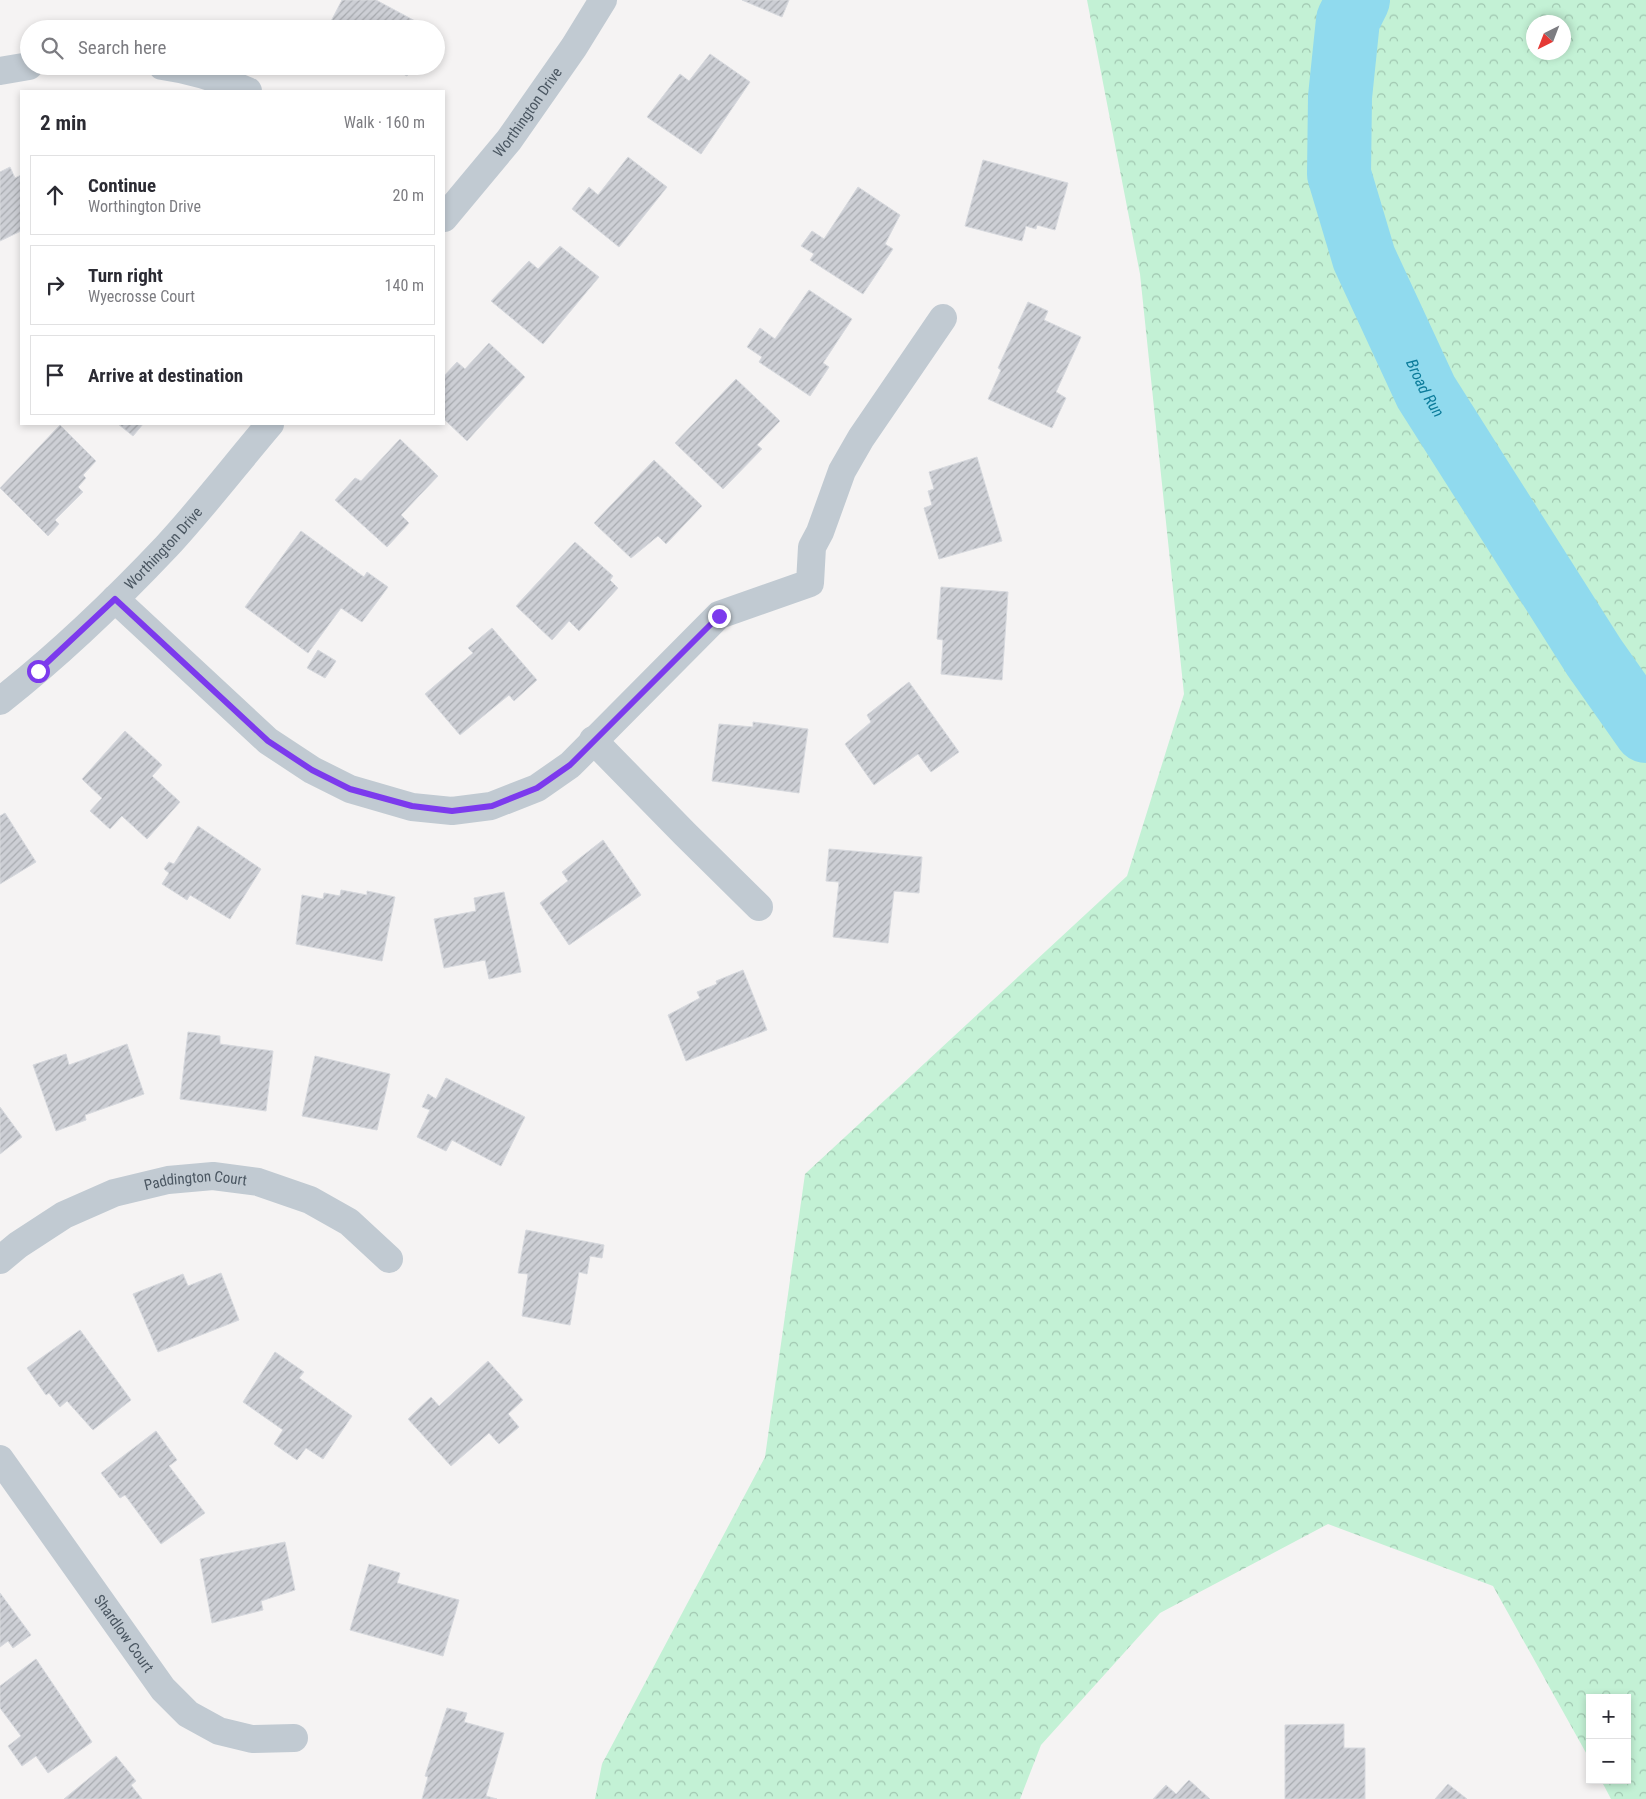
<!DOCTYPE html>
<html lang="en">
<head>
<meta charset="utf-8">
<style>
	body { margin:0; font-family:"Roboto Condensed",sans-serif; background:#f2f2f3; color:#2b2b33 }
	.controls { position:absolute; right:15px; bottom:15px; display:grid; overflow:hidden; border-radius:0px; box-shadow:0 2px 8px #0003 }
	.controls button { width:45px; height:45px; display:grid; place-items:center; padding:0; border:0; border-bottom:1px solid #e1e1e2; background:#fff; color:#2b2b33; font:25px sans-serif }
	.compass { position:absolute; left:1526px; top:15px; width:45px; height:45px; border-radius:50%; background:#fff; box-shadow:0 2px 8px #0003; rotate:222deg }
	.stop { position:absolute; width:15px; height:15px; margin:-11px; border:4px solid #7c3aed; border-radius:50%; background:#fff }
	.stop.end { background:#7c3aed; border-color:#fff; box-shadow:0 1px 5px #0008 }
	.list { margin:0; padding:0; list-style:none }
	h2 { display:flex; justify-content:space-between; align-items:center; height:65px; margin:0; padding:0 20px; font-size:21px }
	h2 small { font-size:16px; font-weight:400; color:#7c7c81 }
	.list li { display:grid; grid-template-columns:32px 1fr auto; gap:15px; align-items:center; box-sizing:border-box; height:80px; margin:0 10px 10px; padding:0 10px; border:1px solid #e1e1e2; border-radius:0px }
	.list b { display:block; font-size:19px; white-space:nowrap }
	.list p { margin:0; font-size:16px; white-space:nowrap; color:#7c7c81 }
	.list em { font-size:16px; font-style:normal; color:#7c7c81 }
	.icon { flex:none; width:28px; height:28px; fill:none; stroke:currentColor; stroke-width:2; stroke-linecap:round; stroke-linejoin:round }
	.map { position:relative; flex:none; width:1646px; height:1799px; overflow:hidden }
	.search { position:absolute; background:#fff; box-shadow:0 2px 8px #0003; left:20px; top:20px; width:425px; height:55px; display:flex; align-items:center; gap:12px; box-sizing:border-box; padding:0 18px; border-radius:28px; color:#7c7c81; font-size:19px }
	.panel { position:absolute; background:#fff; box-shadow:0 2px 8px #0003; left:20px; top:90px; width:425px; height:335px; border-radius:0px }
	.map>svg:first-child { display:block }
	.forest { fill:url(#forest-crowns); fill-rule:evenodd }
	.lines { fill:none; stroke-linecap:round; stroke-linejoin:round }
	.river { stroke:#90daee; stroke-width:64 }
	.building { fill:url(#building-hatch); stroke:#d7d9de }
	.minor { stroke:#c1cad2; stroke-width:28 }
	.route { stroke:#7c3aed; stroke-width:6 }
	.labels { text-anchor:middle; dominant-baseline:central; stroke-width:4.5; stroke-linejoin:round; paint-order:stroke }
	.street-label { font-size:15px; fill:#4a5661; stroke:#fff }
	.water-label { font-size:16px; font-style:italic; fill:#0c7c9b; stroke:#fff }
</style>
</head>
<body>
<div class="map">
<svg width="1646" height="1799" viewBox="0 0 1646 1799">
	<defs>
		<pattern id="forest-crowns" width="20" height="18" patternUnits="userSpaceOnUse" patternTransform="scale(1.25)"><rect width="20" height="18" fill="#c3f1d5"/><path d="M2 6a3 3 0 1 1 6 0M12 15a3 3 0 1 1 6 0" fill="none" stroke="#a0c6b0"/></pattern>
		<pattern id="building-hatch" width="6" height="6" patternUnits="userSpaceOnUse" patternTransform="scale(1.25)"><rect width="6" height="6" fill="#cdcfd5"/><path d="M-1 1l2-2M0 6l6-6M5 7l2-2" fill="none" stroke="#a8abb0"/></pattern>
	</defs>
	<rect width="100%" height="100%" fill="#f5f3f3"/>
	<!-- forest -->
	<path class="forest" d="M1087,0H1646V1799H1611L1601,1780H1627V1698H1590V1760L1493,1586L1328,1524L1160,1613L1041,1745L1020,1799H595L602,1764L765,1457L805,1174L1127,876L1184,694L1140,274ZM1534,22H1564V52H1534Z"/>
	<g class="lines">
		<!-- river -->
		<path class="river" id="s1" d="M1358,0L1348,20L1340,97L1339,174L1364,258L1426,392L1594,657L1646,731"/>
	</g>
	<!-- building -->
	<g class="building">
		<polygon points="342,0 376,0 430,29 327,29"/>
		<polygon points="742,0 789,0 782,17"/>
		<polygon points="710,54 750,82 701,154 647,117 680,74 689,81"/>
		<polygon points="389,66 412,66 407,76"/>
		<polygon points="628,157 667,187 619,247 572,209 589,187 598,195"/>
		<polygon points="983,160 1068,183 1055,230 1037,225 1036,229 1026,226 1022,241 965,226"/>
		<polygon points="10,167 15,178 21,175 21,231 0,241 0,172"/>
		<polygon points="858,187 900,215 885,244 893,249 863,294 810,260 814,254 801,246 812,231 824,239"/>
		<polygon points="560,246 599,277 543,344 491,301 529,261 538,269"/>
		<polygon points="809,290 852,319 823,363 829,367 810,396 759,362 762,357 747,347 760,328 775,339"/>
		<polygon points="1028,302 1048,311 1044,320 1081,337 1056,392 1066,398 1052,428 988,399 1001,370 998,368"/>
		<polygon points="489,343 525,377 467,441 444,419 444,376 457,362 465,369"/>
		<polygon points="736,379 780,421 757,445 762,449 723,489 675,443"/>
		<polygon points="118,424 143,424 133,436"/>
		<polygon points="60,425 96,461 83,475 86,478 78,487 83,492 55,520 59,524 48,536 0,488"/>
		<polygon points="400,439 438,476 401,515 409,523 387,547 335,500 355,478 361,481"/>
		<polygon points="977,457 1002,541 939,559 924,508 932,505 928,491 934,489 929,472"/>
		<polygon points="654,460 702,506 666,544 658,536 631,558 594,523"/>
		<polygon points="301,531 364,577 367,572 388,587 362,622 341,608 308,653 245,607"/>
		<polygon points="575,542 613,576 610,580 618,588 579,631 569,621 552,640 516,606"/>
		<polygon points="941,587 1008,592 1002,680 941,674 943,640 937,639"/>
		<polygon points="492,628 537,680 514,701 509,695 460,735 425,694 473,653 468,648"/>
		<polygon points="318,650 336,661 325,678 307,668"/>
		<polygon points="909,682 959,752 931,772 918,754 874,785 845,744 871,722 867,715"/>
		<polygon points="753,722 808,729 799,793 712,781 719,724 753,727"/>
		<polygon points="125,731 162,765 152,776 180,802 147,839 122,816 110,829 90,811 102,798 82,779"/>
		<polygon points="5,813 36,862 0,884 0,816"/>
		<polygon points="198,826 261,869 230,919 190,895 187,900 162,884 169,873 164,869 169,862 174,864"/>
		<polygon points="603,840 641,895 569,945 540,903 568,881 562,872"/>
		<polygon points="829,849 922,857 919,893 894,891 888,943 833,937 839,882 826,881"/>
		<polygon points="341,890 367,895 367,891 395,897 382,961 296,944 302,895 323,899 324,893 340,896"/>
		<polygon points="504,892 521,972 489,979 485,960 444,968 434,919 476,911 474,898"/>
		<polygon points="743,970 767,1030 686,1061 668,1015 700,998 697,992 717,984 716,981"/>
		<polygon points="188,1032 220,1036 220,1044 273,1051 266,1111 180,1099"/>
		<polygon points="127,1044 144,1094 85,1115 86,1120 56,1131 33,1065 66,1054 69,1065"/>
		<polygon points="315,1056 390,1074 377,1130 302,1116"/>
		<polygon points="446,1078 525,1117 501,1166 452,1140 446,1151 417,1137 430,1110 422,1107 428,1094 436,1099"/>
		<polygon points="0,1107 22,1137 0,1154"/>
		<polygon points="526,1230 604,1245 602,1258 590,1256 587,1274 579,1272 570,1325 522,1316 528,1274 518,1273"/>
		<polygon points="221,1273 239,1320 158,1352 133,1294 183,1274 188,1286"/>
		<polygon points="80,1330 131,1400 93,1430 67,1401 60,1407 49,1393 46,1395 27,1368"/>
		<polygon points="275,1352 304,1372 299,1378 352,1416 323,1459 306,1448 297,1460 274,1444 283,1430 243,1402"/>
		<polygon points="488,1361 523,1400 508,1414 519,1427 499,1444 489,1433 451,1466 408,1419 431,1397 439,1406"/>
		<polygon points="156,1431 177,1460 169,1466 205,1513 161,1544 125,1495 120,1498 101,1473"/>
		<polygon points="285,1542 295,1590 261,1601 263,1610 212,1623 200,1559"/>
		<polygon points="369,1564 400,1573 397,1583 459,1600 443,1656 350,1630"/>
		<polygon points="0,1593 31,1635 13,1648 8,1641 0,1647"/>
		<polygon points="36,1659 92,1742 48,1773 36,1756 22,1766 8,1746 21,1736 0,1708 0,1686"/>
		<polygon points="447,1708 467,1713 464,1722 504,1733 486,1796 497,1799 422,1799 428,1777 425,1776"/>
		<polygon points="1344,1724 1344,1748 1365,1748 1365,1799 1285,1799 1285,1725"/>
		<polygon points="116,1756 136,1781 131,1785 142,1799 64,1799"/>
		<polygon points="1189,1780 1210,1799 1153,1799 1166,1785 1176,1794"/>
		<polygon points="1448,1784 1467,1799 1435,1799"/>
	</g>
	<g class="lines">
		<!-- minor -->
		<g class="minor">
			<path d="M162,66C191,70 220,79 248,91"/>
			<polyline points="0,71 29,66"/>
			<path id="s2" d="M444,218L509,140L574,47L603,0"/>
			<polyline points="115,599 268,741 312,770 350,789 412,807 452,811 491,806 537,788 570,765 719,615 810,583 812,547 820,532 842,471 861,438 943,318"/>
			<path id="s3" d="M0,701C60,654 115,601 167,546C203,507 236,464 270,424"/>
			<polyline points="593,740 685,834 759,907"/>
			<path id="s4" d="M0,1260L18,1245L64,1215L114,1193L168,1180L213,1176L258,1182L310,1200L349,1222L389,1259"/>
			<path id="s5" d="M0,1459L163,1689L188,1714L219,1731L252,1739L294,1738"/>
		</g>
	</g>
	<g class="lines">
		<!-- route -->
		<polyline class="route" points="38,671 115,599 268,741 312,770 350,789 412,806 452,811 492,806 537,788 570,765 719,616"/>
	</g>
	<g class="labels">
		<!-- street labels -->
		<g class="street-label">
			<text stroke="none"><textPath href="#s2" startOffset="135">Worthington Drive</textPath></text>
			<text stroke="none"><textPath href="#s3" startOffset="224">Worthington Drive</textPath></text>
			<text stroke="none"><textPath href="#s4" startOffset="216">Paddington Court</textPath></text>
			<text stroke="none"><textPath href="#s5" startOffset="214">Shardlow Court</textPath></text>
		</g>
		<!-- water labels -->
		<g class="water-label">
			<text stroke="none"><textPath href="#s1" startOffset="408">Broad Run</textPath></text>
		</g>
	</g>
</svg>
<div class="controls">
<button>+</button>
<button>−</button>
</div>
<svg class="compass" viewBox="-18 -18 36 36"><path d="M0-13l5 13h-10z" fill="#e53935"/><path d="M0 13l5-13h-10z" fill="#7c7c81"/></svg>
<div class="stop" style="left:38px;top:671px"></div>
<div class="stop end" style="left:719px;top:616px"></div>
<div class="search"><svg class="icon" aria-label="search" viewBox="0 0 24 24"><circle cx="10" cy="10" r="6"/><path d="M15 15l6 6"/></svg>Search here</div>
<section class="panel">
<h2>2 min<small>Walk · 160 m</small></h2>
<ul class="list">
<li><svg class="icon" aria-label="ahead" viewBox="0 0 24 24"><path d="M12 20V5M6 11l6-6 6 6"/></svg><div><b>Continue</b><p>Worthington Drive</p></div><em>20 m</em></li>
<li><svg class="icon" aria-label="right" viewBox="0 0 24 24"><path d="M7 20v-9h11M14 6l5 5-5 5"/></svg><div><b>Turn right</b><p>Wyecrosse Court</p></div><em>140 m</em></li>
<li><svg class="icon" aria-label="arrive" viewBox="0 0 24 24"><path d="M6 21V4h12l-3 4 3 4H6"/></svg><div><b>Arrive at destination</b></div></li>
</ul>
</section>
</div>
</body>
</html>
